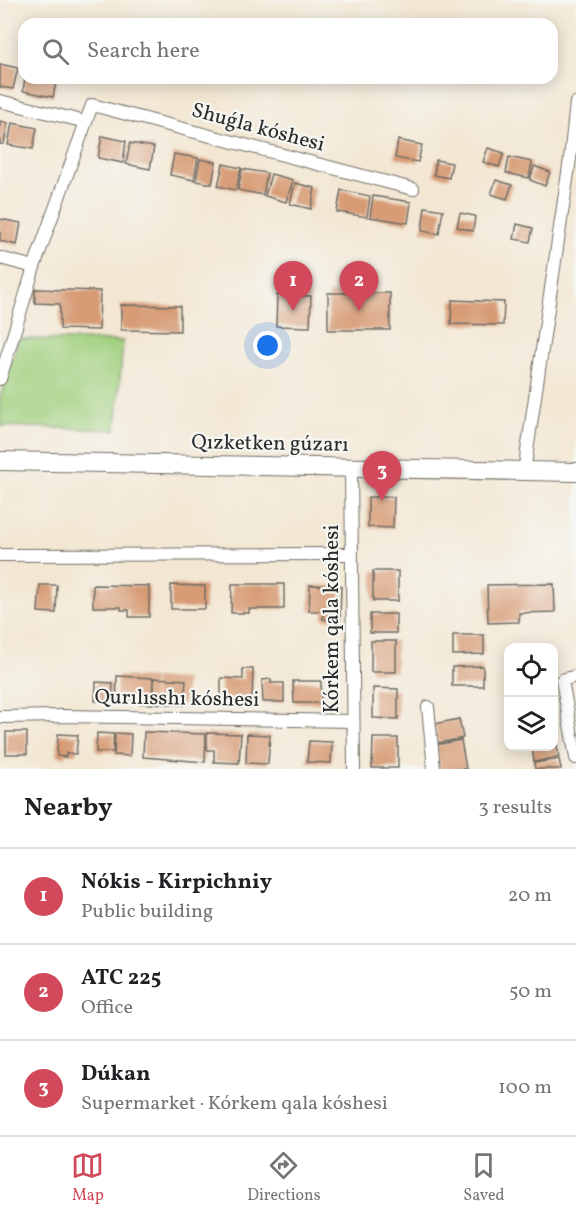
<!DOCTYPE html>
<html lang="en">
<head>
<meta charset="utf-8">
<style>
	body { margin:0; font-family:Vollkorn,serif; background:#f2f2f2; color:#202124 }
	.controls { position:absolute; right:18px; bottom:18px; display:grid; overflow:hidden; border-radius:12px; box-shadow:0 3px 15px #0003 }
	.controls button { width:54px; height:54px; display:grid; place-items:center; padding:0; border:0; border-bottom:2px solid #e0e0e0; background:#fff; color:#202124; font:30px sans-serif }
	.you { position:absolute; left:268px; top:346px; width:21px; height:21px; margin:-15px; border:4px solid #fff; border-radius:50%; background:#1a73e8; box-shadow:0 0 0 9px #1a73e833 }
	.badge { display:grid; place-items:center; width:39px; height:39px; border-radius:50%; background:#d1495b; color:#fff; font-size:20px; font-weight:700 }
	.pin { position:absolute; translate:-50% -50px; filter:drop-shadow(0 2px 3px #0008) }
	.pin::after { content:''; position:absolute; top:32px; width:21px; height:18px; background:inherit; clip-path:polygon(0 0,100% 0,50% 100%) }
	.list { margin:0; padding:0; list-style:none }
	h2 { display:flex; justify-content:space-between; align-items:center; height:78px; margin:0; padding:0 24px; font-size:26px }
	h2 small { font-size:20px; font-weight:400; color:#757577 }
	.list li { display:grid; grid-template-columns:39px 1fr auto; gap:18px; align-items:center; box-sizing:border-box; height:96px; padding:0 24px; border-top:2px solid #e0e0e0 }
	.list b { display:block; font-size:22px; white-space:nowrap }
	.list p { margin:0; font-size:20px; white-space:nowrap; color:#757577 }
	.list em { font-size:20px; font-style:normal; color:#757577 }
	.icon { flex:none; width:33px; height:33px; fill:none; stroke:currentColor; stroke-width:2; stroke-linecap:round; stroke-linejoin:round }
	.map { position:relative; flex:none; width:576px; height:769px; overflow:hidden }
	.search { position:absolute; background:#fff; box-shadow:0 3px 15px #0003; left:18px; right:18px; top:18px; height:66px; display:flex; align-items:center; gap:15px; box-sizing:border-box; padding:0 21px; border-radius:18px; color:#757577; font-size:22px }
	.sheet { height:366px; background:#fff }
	nav { display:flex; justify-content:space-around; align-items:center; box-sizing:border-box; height:84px; border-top:2px solid #e0e0e0; background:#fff; font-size:16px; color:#757577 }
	nav a { display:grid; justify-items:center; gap:3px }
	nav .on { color:#d1495b }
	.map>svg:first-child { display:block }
	.green { fill:#a1d07e; stroke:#667e54; stroke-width:1.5 }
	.building { fill:#d79b75 }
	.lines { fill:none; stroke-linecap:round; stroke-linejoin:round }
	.street-casing { stroke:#716d66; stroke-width:14 }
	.secondary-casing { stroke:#716d66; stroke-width:20 }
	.street { stroke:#fff; stroke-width:12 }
	.secondary { stroke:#fff; stroke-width:18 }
	.labels { text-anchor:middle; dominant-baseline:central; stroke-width:4.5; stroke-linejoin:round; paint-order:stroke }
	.street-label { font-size:21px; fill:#2b2b2b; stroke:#f6f6f2 }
</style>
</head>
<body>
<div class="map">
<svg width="576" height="769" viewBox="0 0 576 769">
	<rect width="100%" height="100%" fill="#f6f6f2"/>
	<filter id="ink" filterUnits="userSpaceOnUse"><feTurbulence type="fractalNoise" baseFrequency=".0167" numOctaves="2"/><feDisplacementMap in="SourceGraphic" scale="12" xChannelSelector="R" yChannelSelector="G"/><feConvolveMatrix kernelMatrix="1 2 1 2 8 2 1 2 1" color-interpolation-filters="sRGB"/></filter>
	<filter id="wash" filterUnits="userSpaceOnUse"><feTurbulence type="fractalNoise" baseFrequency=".008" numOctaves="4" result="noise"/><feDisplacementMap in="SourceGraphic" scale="24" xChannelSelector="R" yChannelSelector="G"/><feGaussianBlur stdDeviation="1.35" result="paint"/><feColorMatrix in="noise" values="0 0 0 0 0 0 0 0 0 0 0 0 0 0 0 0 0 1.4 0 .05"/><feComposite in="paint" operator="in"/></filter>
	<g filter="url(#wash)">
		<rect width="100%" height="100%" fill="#f3e7d3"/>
		<!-- green -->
		<polygon class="green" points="19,339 123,341 116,430 0,426 0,397"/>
		<g id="blocks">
			<!-- building -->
			<g class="building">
				<polygon points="0,64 18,68 13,89 0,87"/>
				<polygon points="25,78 57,78 53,97 23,91"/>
				<polygon points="0,121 8,123 4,144 0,144"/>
				<polygon points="12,123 37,128 33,149 8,145"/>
				<polygon points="102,136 126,141 123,163 98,158"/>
				<polygon points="398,140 422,145 418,162 395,158"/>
				<polygon points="130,143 154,147 150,169 126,164"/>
				<polygon points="488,148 504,153 499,167 483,162"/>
				<polygon points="174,154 198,158 194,180 170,175"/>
				<polygon points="509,157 532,162 529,178 506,173"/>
				<polygon points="200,159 216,162 212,184 196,181"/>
				<polygon points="436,160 452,163 449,178 434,175"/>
				<polygon points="223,164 241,168 236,190 218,186"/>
				<polygon points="534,166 550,172 545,186 530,180"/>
				<polygon points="242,169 267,173 263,195 238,190"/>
				<polygon points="271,174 293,180 286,202 265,196"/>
				<polygon points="496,180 512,185 507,199 491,194"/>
				<polygon points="295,183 315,188 311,209 290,204"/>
				<polygon points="341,190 370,196 367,217 337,212"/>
				<polygon points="373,196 411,202 408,223 370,217"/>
				<polygon points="425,207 443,210 439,234 422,231"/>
				<polygon points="460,213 475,216 473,231 457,227"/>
				<polygon points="0,219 21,223 17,245 0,241"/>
				<polygon points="517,224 533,228 530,242 514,239"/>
				<polygon points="35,289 100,291 99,330 60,329 60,304 35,303"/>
				<rect x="328" y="293" width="62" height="37"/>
				<polygon points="277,295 311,296 310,327 276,326"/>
				<polygon points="452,300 504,302 503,325 451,324"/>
				<polygon points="121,305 180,306 180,331 121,330"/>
				<polygon points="368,497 394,497 393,528 368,527"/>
				<rect x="373" y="571" width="25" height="30"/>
				<polygon points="232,584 284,584 284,609 249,609 249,613 231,613"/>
				<polygon points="554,584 555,612 519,613 519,622 488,623 487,585"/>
				<polygon points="40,585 57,585 56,613 38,612"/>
				<polygon points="93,585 149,586 149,617 129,617 129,610 121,610 121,607 93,607"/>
				<polygon points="171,585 205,586 205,609 171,609"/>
				<polygon points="310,585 341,586 340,620 323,619 323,611 309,611"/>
				<rect x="370" y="614" width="26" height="19"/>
				<polygon points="453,635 484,635 484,654 453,655"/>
				<rect x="371" y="641" width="25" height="31"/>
				<polygon points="483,666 483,686 452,686 452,667"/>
				<polygon points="243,669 253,669 252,704 221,703 221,678 243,679"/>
				<polygon points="117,676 153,678 152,704 116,702"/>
				<polygon points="154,678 186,680 184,705 153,703"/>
				<polygon points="271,679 271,683 284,683 284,702 263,702 262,680"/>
				<polygon points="293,681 321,681 321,703 294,703"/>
				<polygon points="96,682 113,683 112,701 95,701"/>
				<polygon points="373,688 398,689 398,719 373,718"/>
				<polygon points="459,719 463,738 438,743 434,724"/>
				<polygon points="554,729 559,757 534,762 532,746 554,746"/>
				<rect x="6" y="732" width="21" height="22"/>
				<polygon points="144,732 206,734 205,762 143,757"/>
				<polygon points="97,733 114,734 113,752 96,752"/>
				<polygon points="115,733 131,734 130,756 114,755"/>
				<polygon points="207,733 241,734 239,763 214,762 214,750 207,750"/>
				<polygon points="58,734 78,735 76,754 66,753 66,757 57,756"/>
				<polygon points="247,734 270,735 268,764 246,763"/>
				<polygon points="373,738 398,738 398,768 372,768"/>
				<polygon points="461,740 466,769 440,769 436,745"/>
				<polygon points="309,741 332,742 331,763 307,762"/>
				<polygon points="559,759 561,769 535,769 534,763"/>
			</g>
		</g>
	</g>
	<g filter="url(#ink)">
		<use href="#blocks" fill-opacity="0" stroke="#716d66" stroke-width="1.5"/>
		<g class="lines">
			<defs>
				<g id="street">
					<polyline points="0,101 86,122"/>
					<polyline points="0,258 34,267"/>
					<polyline points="0,379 34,267 92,105 413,189"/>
					<polyline points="351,468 354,769"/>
					<polyline points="524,472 570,159 576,103"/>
					<polyline points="0,555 352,554"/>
					<polyline points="576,676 562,680 576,758"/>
					<polyline points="428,707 434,769"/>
					<polyline points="0,717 63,716 353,721"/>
				</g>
				<polyline id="secondary" points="0,461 576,472"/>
			</defs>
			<!-- street casing -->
			<use href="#street" class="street-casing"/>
			<!-- secondary casing -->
			<use href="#secondary" class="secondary-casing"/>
			<!-- street -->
			<use href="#street" class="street"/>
			<!-- secondary -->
			<use href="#secondary" class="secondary"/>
		</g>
	</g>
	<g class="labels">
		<!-- street labels -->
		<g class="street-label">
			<text transform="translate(258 128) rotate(15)">Shuǵla kóshesi</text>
			<text transform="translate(270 444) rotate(1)">Qızketken gúzarı</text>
			<text transform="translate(332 619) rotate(-90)">Kórkem qala kóshesi</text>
			<text transform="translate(177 699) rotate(1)">Qurılısshı kóshesi</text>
		</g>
	</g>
</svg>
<div class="controls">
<button><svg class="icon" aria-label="locate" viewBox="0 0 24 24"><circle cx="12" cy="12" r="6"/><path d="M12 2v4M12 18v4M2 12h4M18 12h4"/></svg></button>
<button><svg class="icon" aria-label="layers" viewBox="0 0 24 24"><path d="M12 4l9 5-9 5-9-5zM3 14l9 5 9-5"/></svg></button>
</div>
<div class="you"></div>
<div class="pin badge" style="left:293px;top:311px">1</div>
<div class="pin badge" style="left:359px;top:311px">2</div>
<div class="pin badge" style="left:382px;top:501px">3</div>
<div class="search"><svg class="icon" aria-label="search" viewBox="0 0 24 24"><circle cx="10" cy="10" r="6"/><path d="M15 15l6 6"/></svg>Search here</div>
</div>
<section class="sheet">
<h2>Nearby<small>3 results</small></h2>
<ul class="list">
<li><span class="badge">1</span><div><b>Nókis - Kirpichniy</b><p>Public building</p></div><em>20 m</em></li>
<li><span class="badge">2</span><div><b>АТС 225</b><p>Office</p></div><em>50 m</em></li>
<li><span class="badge">3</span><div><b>Dúkan</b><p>Supermarket · Kórkem qala kóshesi</p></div><em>100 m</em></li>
</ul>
</section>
<nav>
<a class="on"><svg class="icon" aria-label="map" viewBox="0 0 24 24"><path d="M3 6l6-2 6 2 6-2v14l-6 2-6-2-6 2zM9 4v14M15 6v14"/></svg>Map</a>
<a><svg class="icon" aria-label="directions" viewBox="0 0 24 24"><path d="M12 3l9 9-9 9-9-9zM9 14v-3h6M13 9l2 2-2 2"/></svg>Directions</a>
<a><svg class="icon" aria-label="saved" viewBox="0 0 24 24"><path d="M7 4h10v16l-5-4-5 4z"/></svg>Saved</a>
</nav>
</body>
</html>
